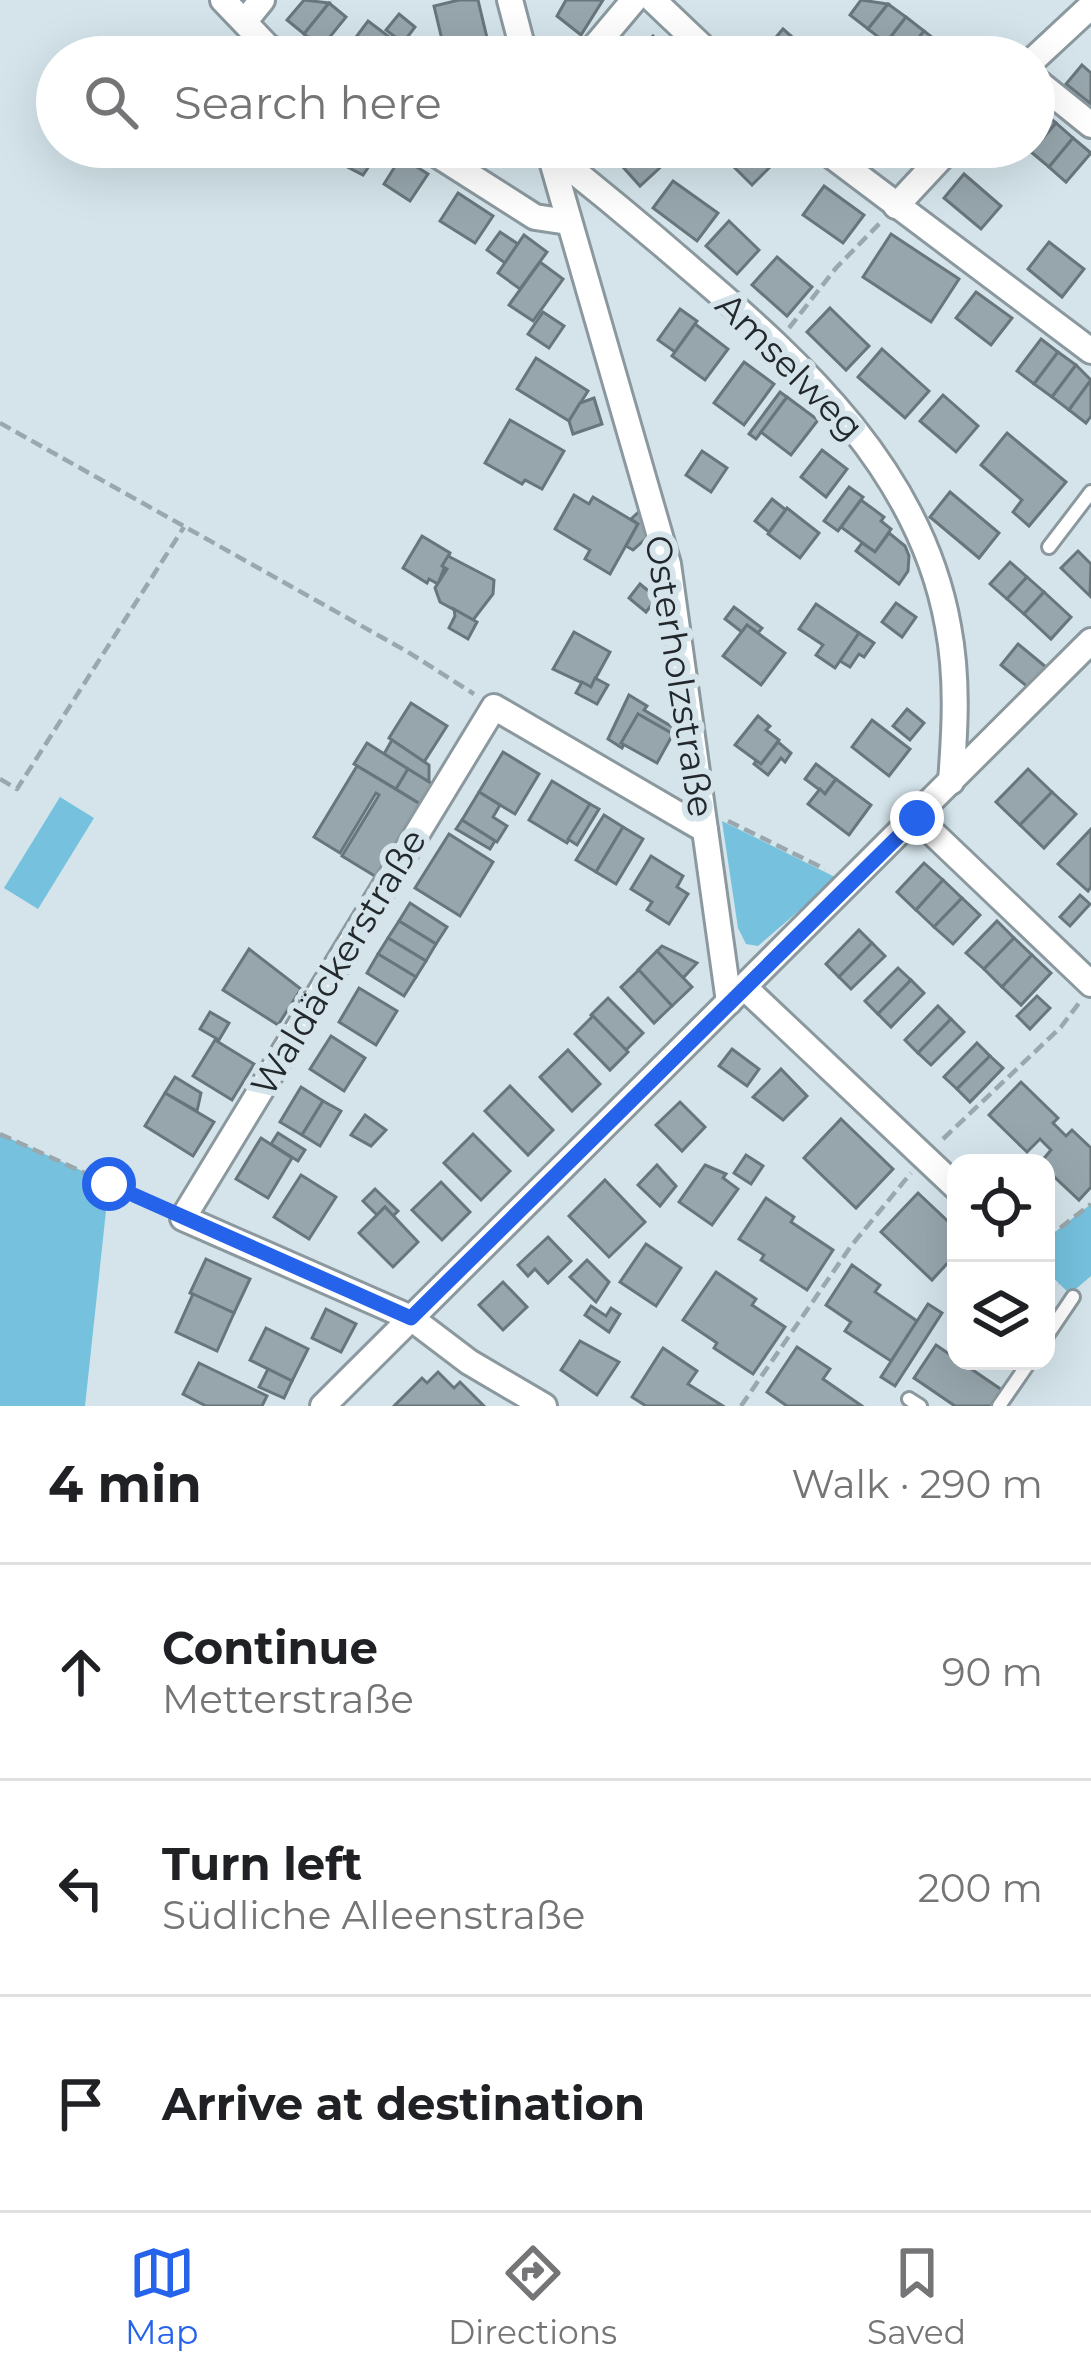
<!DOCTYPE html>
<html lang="en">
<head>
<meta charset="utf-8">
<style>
	body { margin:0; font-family:Montserrat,sans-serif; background:#f6f6f6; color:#202124 }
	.controls { position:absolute; right:36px; bottom:36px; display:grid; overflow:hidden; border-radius:24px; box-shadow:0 12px 48px #0002 }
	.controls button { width:108px; height:108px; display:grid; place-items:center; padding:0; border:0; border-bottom:3px solid #e0e0e0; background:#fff; color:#202124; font:60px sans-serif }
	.stop { position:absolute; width:36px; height:36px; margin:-27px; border:9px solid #2563eb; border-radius:50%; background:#fff }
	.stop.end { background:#2563eb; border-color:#fff; box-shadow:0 3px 12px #0008 }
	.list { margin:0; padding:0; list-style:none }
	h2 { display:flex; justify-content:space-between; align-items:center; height:156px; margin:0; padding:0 48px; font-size:51px }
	h2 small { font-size:39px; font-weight:400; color:#757577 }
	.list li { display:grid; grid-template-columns:78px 1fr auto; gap:36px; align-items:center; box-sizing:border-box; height:216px; padding:0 48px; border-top:3px solid #e0e0e0 }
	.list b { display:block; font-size:45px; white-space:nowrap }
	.list p { margin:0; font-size:39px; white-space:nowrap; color:#757577 }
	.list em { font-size:39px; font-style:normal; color:#757577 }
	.icon { flex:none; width:66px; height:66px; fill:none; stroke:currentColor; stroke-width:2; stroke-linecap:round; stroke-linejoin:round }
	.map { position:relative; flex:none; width:1091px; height:1406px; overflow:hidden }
	.search { position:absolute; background:#fff; box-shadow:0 12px 48px #0002; left:36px; right:36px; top:36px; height:132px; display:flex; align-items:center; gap:30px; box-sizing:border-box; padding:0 42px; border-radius:66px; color:#757577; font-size:45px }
	.sheet { height:804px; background:#fff }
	nav { display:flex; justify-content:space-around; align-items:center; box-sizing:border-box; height:168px; border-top:3px solid #e0e0e0; background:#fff; font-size:33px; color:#757577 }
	nav a { display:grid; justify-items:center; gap:6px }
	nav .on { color:#2563eb }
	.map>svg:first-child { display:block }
	.green { fill:#75c1de }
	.building { fill:#97a6ad; stroke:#68767c; stroke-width:3 }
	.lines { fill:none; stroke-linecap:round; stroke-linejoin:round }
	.lane-casing { stroke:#8b999f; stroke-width:18 }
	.street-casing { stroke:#8b999f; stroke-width:30 }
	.path { stroke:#9aa7ac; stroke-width:4.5; stroke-dasharray:12 6; stroke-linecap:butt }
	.lane { stroke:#fff; stroke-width:12 }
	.street { stroke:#fff; stroke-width:24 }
	.route { stroke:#2563eb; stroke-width:15 }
	.labels { text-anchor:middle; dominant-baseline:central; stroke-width:12; stroke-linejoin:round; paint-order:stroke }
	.street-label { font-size:36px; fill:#22282b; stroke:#d4e4ea }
</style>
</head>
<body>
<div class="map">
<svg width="1091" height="1406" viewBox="0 0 1091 1406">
	<rect width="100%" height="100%" fill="#d4e4ea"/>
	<!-- green -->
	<g class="green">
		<polygon points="60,797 94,818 38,909 4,888"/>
		<polygon points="722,821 837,878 758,946 746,944 738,928"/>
		<polygon points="0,1134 109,1183 85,1406 0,1406"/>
		<polygon points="1091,1204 1091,1276 1070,1294 1046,1271 1046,1239"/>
	</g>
	<!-- building -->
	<g class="building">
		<polygon points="304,0 329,3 304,34 287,20"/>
		<polygon points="459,0 478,0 487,38 444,48 434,6"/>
		<polygon points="566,0 603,0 581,35 557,16"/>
		<polygon points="861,0 888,4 868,29 850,15"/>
		<polygon points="329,3 346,17 321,48 304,34"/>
		<polygon points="888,4 906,17 886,43 868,29"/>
		<polygon points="399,14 415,27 403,43 386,30"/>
		<polygon points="906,17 924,31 904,57 886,43"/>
		<polygon points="368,21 416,57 341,57"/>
		<polygon points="783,29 815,57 759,57"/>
		<polygon points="924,31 942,45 933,57 904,57"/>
		<polygon points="653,36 674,57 635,57"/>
		<polygon points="479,40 483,57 456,57 453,46"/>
		<polygon points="1082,65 1091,73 1091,104 1066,84"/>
		<polygon points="1038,108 1056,123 1031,152 1025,147 1034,147 1034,113"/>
		<polygon points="1056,123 1073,138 1049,167 1031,152"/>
		<polygon points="1073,138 1091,153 1066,182 1049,167"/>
		<polygon points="340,147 382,147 363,175 332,159"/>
		<polygon points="605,147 649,147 664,164 640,186"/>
		<polygon points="745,147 764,147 777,160 752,185 729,162"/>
		<polygon points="401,157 428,174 410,201 384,184"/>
		<polygon points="964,174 1001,206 981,229 944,198"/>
		<polygon points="673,181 718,213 697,241 653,208"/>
		<polygon points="824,186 864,215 843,243 803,215"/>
		<polygon points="458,193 493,216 475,243 440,221"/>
		<polygon points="729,221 759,250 737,274 706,246"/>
		<polygon points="500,232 518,244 505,263 487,250"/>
		<polygon points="891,234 959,279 931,322 863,277"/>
		<polygon points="524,235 547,252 520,289 498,273"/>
		<polygon points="1049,242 1084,269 1062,297 1028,269"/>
		<polygon points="777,257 812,287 787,316 752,285"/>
		<polygon points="540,262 563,279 533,321 509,305"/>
		<polygon points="976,292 1012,318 991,345 956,318"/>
		<polygon points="830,308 869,346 846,370 807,332"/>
		<polygon points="680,309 697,321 675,352 658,340"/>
		<polygon points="543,312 564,326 549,348 528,334"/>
		<polygon points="695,324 728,349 705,380 672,356"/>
		<polygon points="1041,339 1058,352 1034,384 1017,371"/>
		<polygon points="882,349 929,391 905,418 858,377"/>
		<polygon points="1058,352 1076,365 1052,397 1034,384"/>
		<polygon points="536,358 588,391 569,421 517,389"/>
		<polygon points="744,362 774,384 744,425 714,403"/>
		<polygon points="1076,365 1091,380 1069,410 1052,397"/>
		<polygon points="1091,380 1091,416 1086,423 1069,410"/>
		<polygon points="780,392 787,397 756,439 749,434"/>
		<polygon points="943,395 978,426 956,452 920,421"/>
		<polygon points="787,397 818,420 791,455 761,432"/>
		<polygon points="594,398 602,424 573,434 569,421 580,403"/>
		<polygon points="510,420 564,451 542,489 525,480 522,484 485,463"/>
		<polygon points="1007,433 1066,482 1029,526 1013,512 1022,500 981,465"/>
		<polygon points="822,450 847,469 826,497 801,477"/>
		<polygon points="702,451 727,468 711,492 686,475"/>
		<polygon points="849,487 863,497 838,531 824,521"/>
		<polygon points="950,492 999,533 979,558 930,517"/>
		<polygon points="574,495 589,504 593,497 638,524 610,574 585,559 590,550 555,529"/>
		<polygon points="772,499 786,510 769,532 755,521"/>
		<polygon points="861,500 884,517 881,521 891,529 875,552 841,527"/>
		<polygon points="644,507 651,534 633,550 626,546 638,524 631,519"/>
		<polygon points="787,508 819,533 800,558 768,534"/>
		<polygon points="889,533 905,546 909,556 908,571 899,584 856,551 862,543 875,552"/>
		<polygon points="422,536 450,553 438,584 429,579 427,583 403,568"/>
		<polygon points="1078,551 1091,564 1090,596 1061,568"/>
		<polygon points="448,556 494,580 493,594 473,620 440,602 435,588 447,569 442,566"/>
		<polygon points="1010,562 1027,577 1007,599 990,584"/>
		<polygon points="1027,577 1044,592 1024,614 1007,599"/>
		<polygon points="640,584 657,598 646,612 629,598"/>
		<polygon points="1044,592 1071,617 1051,639 1024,614"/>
		<polygon points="896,603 916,617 902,637 882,622"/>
		<polygon points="816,604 859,633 835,668 816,655 823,645 799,629"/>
		<polygon points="734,607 762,628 758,633 747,625 742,632 725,619"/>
		<polygon points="454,609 477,622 468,639 449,628 455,616"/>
		<polygon points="747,625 785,653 761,685 723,656"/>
		<polygon points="574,632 610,652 591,687 553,669"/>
		<polygon points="859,633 874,643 864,657 859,654 850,667 840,661"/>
		<polygon points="1018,644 1046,667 1029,688 1001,665"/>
		<polygon points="595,678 608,685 597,704 576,693 582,682 591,687"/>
		<polygon points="629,695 647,706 644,710 676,729 673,734 638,714 622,748 608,739"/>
		<polygon points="411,703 447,726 424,762 389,738"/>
		<polygon points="907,709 924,723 910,740 893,726"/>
		<polygon points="638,714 673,734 657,763 621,743"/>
		<polygon points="758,716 770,726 766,730 779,740 761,764 735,745"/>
		<polygon points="872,720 910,749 889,776 852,747"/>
		<polygon points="392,740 429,765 429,782 384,754"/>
		<polygon points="778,742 791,753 785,762 781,758 768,775 754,764 756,761 761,764"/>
		<polygon points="367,743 408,769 396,789 354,764"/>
		<polygon points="503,752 539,774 515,814 479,792"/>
		<polygon points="816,764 836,779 825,794 805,779"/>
		<polygon points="357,766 422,805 378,878 342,856 379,795 376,793 340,853 314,837"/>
		<polygon points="408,769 434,785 422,805 396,789"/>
		<polygon points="1028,769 1052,792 1020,825 996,802"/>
		<polygon points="836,779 871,805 849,835 808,804 820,789 825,794"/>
		<polygon points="552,781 590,804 567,843 529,820"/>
		<polygon points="479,792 500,805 493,817 507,826 497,842 462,820"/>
		<polygon points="1052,792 1076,814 1044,848 1020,825"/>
		<polygon points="590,804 599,809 577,845 568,839"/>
		<polygon points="604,815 623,827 596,872 576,860"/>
		<polygon points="462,820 495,841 490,849 456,829"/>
		<polygon points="623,827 643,839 616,884 596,872"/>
		<polygon points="1091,829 1091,887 1088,891 1058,864"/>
		<polygon points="449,834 493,862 460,916 415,888"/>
		<polygon points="651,856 683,876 677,887 688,894 669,924 647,910 652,902 631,889"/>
		<polygon points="924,863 943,880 916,910 897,892"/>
		<polygon points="943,880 962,898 934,927 916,910"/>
		<polygon points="1080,895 1090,904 1070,926 1060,917"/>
		<polygon points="962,898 980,915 953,944 934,927"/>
		<polygon points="410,903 447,927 436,944 399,921"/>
		<polygon points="399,921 436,944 426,961 388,938"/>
		<polygon points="997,921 1014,938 984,969 966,953"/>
		<polygon points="859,930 872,943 839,977 826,964"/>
		<polygon points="388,938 426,961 416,977 378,954"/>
		<polygon points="1014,938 1032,955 1002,987 984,969"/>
		<polygon points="872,943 885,956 851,989 839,977"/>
		<polygon points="662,946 697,963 683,978 657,951"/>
		<polygon points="249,949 301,989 278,1025 223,990"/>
		<polygon points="657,951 692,987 672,1006 638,970"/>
		<polygon points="378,954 416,977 404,996 367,973"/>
		<polygon points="1032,955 1051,973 1021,1005 1002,987"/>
		<polygon points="898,968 911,980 878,1014 865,1001"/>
		<polygon points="639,970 672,1006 654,1023 621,987"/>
		<polygon points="911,980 924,993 891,1027 878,1014"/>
		<polygon points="359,988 397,1011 376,1045 339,1022"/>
		<polygon points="1037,996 1050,1008 1030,1029 1017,1016"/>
		<polygon points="608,998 643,1033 626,1050 591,1015"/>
		<polygon points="938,1006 951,1019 918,1053 905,1040"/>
		<polygon points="210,1012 229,1023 219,1040 200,1029"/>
		<polygon points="593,1016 628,1052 610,1070 575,1034"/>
		<polygon points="951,1019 964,1032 931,1065 918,1053"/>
		<polygon points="331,1036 365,1058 344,1091 310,1069"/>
		<polygon points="215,1040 254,1064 232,1100 193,1076"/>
		<polygon points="977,1043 990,1056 957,1089 944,1077"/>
		<polygon points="732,1049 759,1069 747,1086 719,1066"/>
		<polygon points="568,1050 600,1084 572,1111 540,1077"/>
		<polygon points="990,1056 1003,1068 970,1102 957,1089"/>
		<polygon points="781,1069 807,1096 783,1120 753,1097"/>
		<polygon points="175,1077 201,1093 197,1111 165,1093"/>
		<polygon points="1021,1082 1058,1118 1053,1123 1066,1136 1072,1130 1091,1148 1091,1187 1079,1200 1046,1169 1046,1163 1040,1163 1051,1150 1040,1139 1027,1152 989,1115"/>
		<polygon points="510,1086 553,1130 528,1155 485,1111"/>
		<polygon points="301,1087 323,1101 302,1135 280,1122"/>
		<polygon points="165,1093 214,1122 193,1156 145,1126"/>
		<polygon points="323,1101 341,1111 320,1146 302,1135"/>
		<polygon points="680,1102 705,1127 682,1151 656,1125"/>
		<polygon points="365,1115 386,1130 371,1146 351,1135"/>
		<polygon points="841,1119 893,1169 856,1208 804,1158"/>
		<polygon points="278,1133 305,1150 298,1161 271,1144"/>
		<polygon points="473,1134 510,1171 481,1200 444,1163"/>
		<polygon points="261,1138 292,1158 268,1198 236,1179"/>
		<polygon points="746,1155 763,1166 751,1184 734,1173"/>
		<polygon points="657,1165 676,1186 660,1206 638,1185"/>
		<polygon points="705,1165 726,1174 723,1178 738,1189 712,1225 679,1202"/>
		<polygon points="301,1175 336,1197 309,1239 274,1217"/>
		<polygon points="605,1180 645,1222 609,1257 569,1216"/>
		<polygon points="441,1182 470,1212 442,1240 412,1210"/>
		<polygon points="375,1189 398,1211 393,1216 385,1207 377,1215 363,1201"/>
		<polygon points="918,1193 956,1229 956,1254 932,1280 881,1232"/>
		<polygon points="766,1198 794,1217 791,1222 833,1250 807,1290 761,1260 764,1255 739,1239"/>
		<polygon points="385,1207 418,1242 393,1267 359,1233"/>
		<polygon points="548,1237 571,1261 548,1283 535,1269 528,1276 518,1265"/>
		<polygon points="646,1244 681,1268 656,1306 620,1282"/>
		<polygon points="206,1259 250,1279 234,1313 190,1293"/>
		<polygon points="587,1260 609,1282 596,1302 570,1277"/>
		<polygon points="852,1265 880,1285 875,1292 917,1321 891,1361 845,1331 851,1322 826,1305"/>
		<polygon points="716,1272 756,1299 752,1305 785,1327 753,1374 714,1348 717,1343 683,1320"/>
		<polygon points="503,1282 527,1307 503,1330 479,1305"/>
		<polygon points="193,1294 234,1313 217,1351 176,1332"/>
		<polygon points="928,1304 942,1313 895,1386 881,1377"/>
		<polygon points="591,1306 606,1316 611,1308 620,1314 609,1332 585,1315"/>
		<polygon points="326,1309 356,1324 341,1352 312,1338"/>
		<polygon points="266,1328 308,1349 292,1381 250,1360"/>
		<polygon points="580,1341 619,1362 597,1395 561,1370"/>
		<polygon points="936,1345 1002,1390 991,1406 955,1406 914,1378"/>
		<polygon points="797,1347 830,1369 823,1379 862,1406 787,1406 767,1392"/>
		<polygon points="663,1348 697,1371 688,1384 723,1406 646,1406 632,1397"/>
		<polygon points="199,1363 267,1396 262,1406 206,1406 183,1394"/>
		<polygon points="268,1369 292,1381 284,1398 259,1387"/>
		<polygon points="438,1372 454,1388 460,1382 484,1406 394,1406 422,1378 427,1383"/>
	</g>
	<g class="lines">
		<defs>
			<g id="lane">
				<polyline points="1049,547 1091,492"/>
				<polyline points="1046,1337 1073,1297"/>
				<polyline points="909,1399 920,1406"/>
				<polyline points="999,1406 1030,1361"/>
			</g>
			<g id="street">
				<polyline points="223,0 267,46 284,57"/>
				<polyline points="510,0 525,57"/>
				<polyline points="653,0 713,57"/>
				<polyline points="245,21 262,0"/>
				<polyline points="586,57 634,0"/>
				<polyline points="1034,59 1091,6"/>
				<polyline points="1034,79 1091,125"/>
				<polyline points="425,147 535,217 568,222"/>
				<polyline points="548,147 668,564 729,1002"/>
				<polyline points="820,147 1091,351"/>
				<path d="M550,152C598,190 645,229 691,269C804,365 921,473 948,626C958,678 955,729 951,782"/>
				<polyline points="896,206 951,147"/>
				<polyline points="917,818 1091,984"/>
				<polyline points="744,987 956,1187"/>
				<polyline points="323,1406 1091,641"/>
				<polyline points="544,1406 469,1362 411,1318 183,1218 494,707 705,830"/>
			</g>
		</defs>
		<!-- lane casing -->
		<use href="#lane" class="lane-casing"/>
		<!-- street casing -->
		<use href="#street" class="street-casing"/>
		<!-- path -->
		<g class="path">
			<polyline points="789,328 836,268 880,223"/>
			<polyline points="0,423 408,652 474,694"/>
			<polyline points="0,779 17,789 184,527"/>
			<polyline points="728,821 825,869"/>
			<polyline points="0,1134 161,1208"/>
			<polyline points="943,1139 1061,1027 1079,1003"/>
			<polyline points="1046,1239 1091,1204"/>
			<polyline points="1046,1271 1059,1284"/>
			<polyline points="741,1406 851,1246 911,1173"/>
		</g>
		<!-- lane -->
		<use href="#lane" class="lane"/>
		<!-- street -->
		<use href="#street" class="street"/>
	</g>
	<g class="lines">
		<!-- route -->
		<polyline class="route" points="109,1184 411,1318 917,818"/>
	</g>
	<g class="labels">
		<!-- street labels -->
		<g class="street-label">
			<text transform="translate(790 366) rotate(45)">Amselweg</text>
			<text transform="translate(680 676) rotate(81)">Osterholzstraße</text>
			<text transform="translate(338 962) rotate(-59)">Waldäckerstraße</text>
		</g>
	</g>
</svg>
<div class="controls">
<button><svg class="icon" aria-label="locate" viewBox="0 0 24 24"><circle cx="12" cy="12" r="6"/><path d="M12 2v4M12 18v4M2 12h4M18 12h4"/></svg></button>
<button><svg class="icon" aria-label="layers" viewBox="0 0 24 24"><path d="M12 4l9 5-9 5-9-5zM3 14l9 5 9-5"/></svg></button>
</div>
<div class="stop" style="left:109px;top:1184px"></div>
<div class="stop end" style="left:917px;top:818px"></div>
<div class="search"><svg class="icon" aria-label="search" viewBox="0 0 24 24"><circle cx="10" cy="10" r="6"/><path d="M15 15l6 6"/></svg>Search here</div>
</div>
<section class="sheet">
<h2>4 min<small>Walk · 290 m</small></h2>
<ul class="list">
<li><svg class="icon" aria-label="ahead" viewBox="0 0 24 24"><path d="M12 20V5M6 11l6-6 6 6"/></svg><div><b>Continue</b><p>Metterstraße</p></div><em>90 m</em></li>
<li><svg class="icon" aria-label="left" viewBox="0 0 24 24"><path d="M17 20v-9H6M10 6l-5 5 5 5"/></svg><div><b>Turn left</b><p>Südliche Alleenstraße</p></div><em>200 m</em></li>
<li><svg class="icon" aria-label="arrive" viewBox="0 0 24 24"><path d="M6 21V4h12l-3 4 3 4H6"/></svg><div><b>Arrive at destination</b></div></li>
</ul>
</section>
<nav>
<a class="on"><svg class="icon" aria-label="map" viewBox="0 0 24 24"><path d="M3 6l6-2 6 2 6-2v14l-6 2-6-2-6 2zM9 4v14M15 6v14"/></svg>Map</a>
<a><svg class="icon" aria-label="directions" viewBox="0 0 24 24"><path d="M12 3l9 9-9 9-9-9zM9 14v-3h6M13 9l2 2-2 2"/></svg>Directions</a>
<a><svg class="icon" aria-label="saved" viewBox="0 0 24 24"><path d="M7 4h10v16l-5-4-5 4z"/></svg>Saved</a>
</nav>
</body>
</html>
